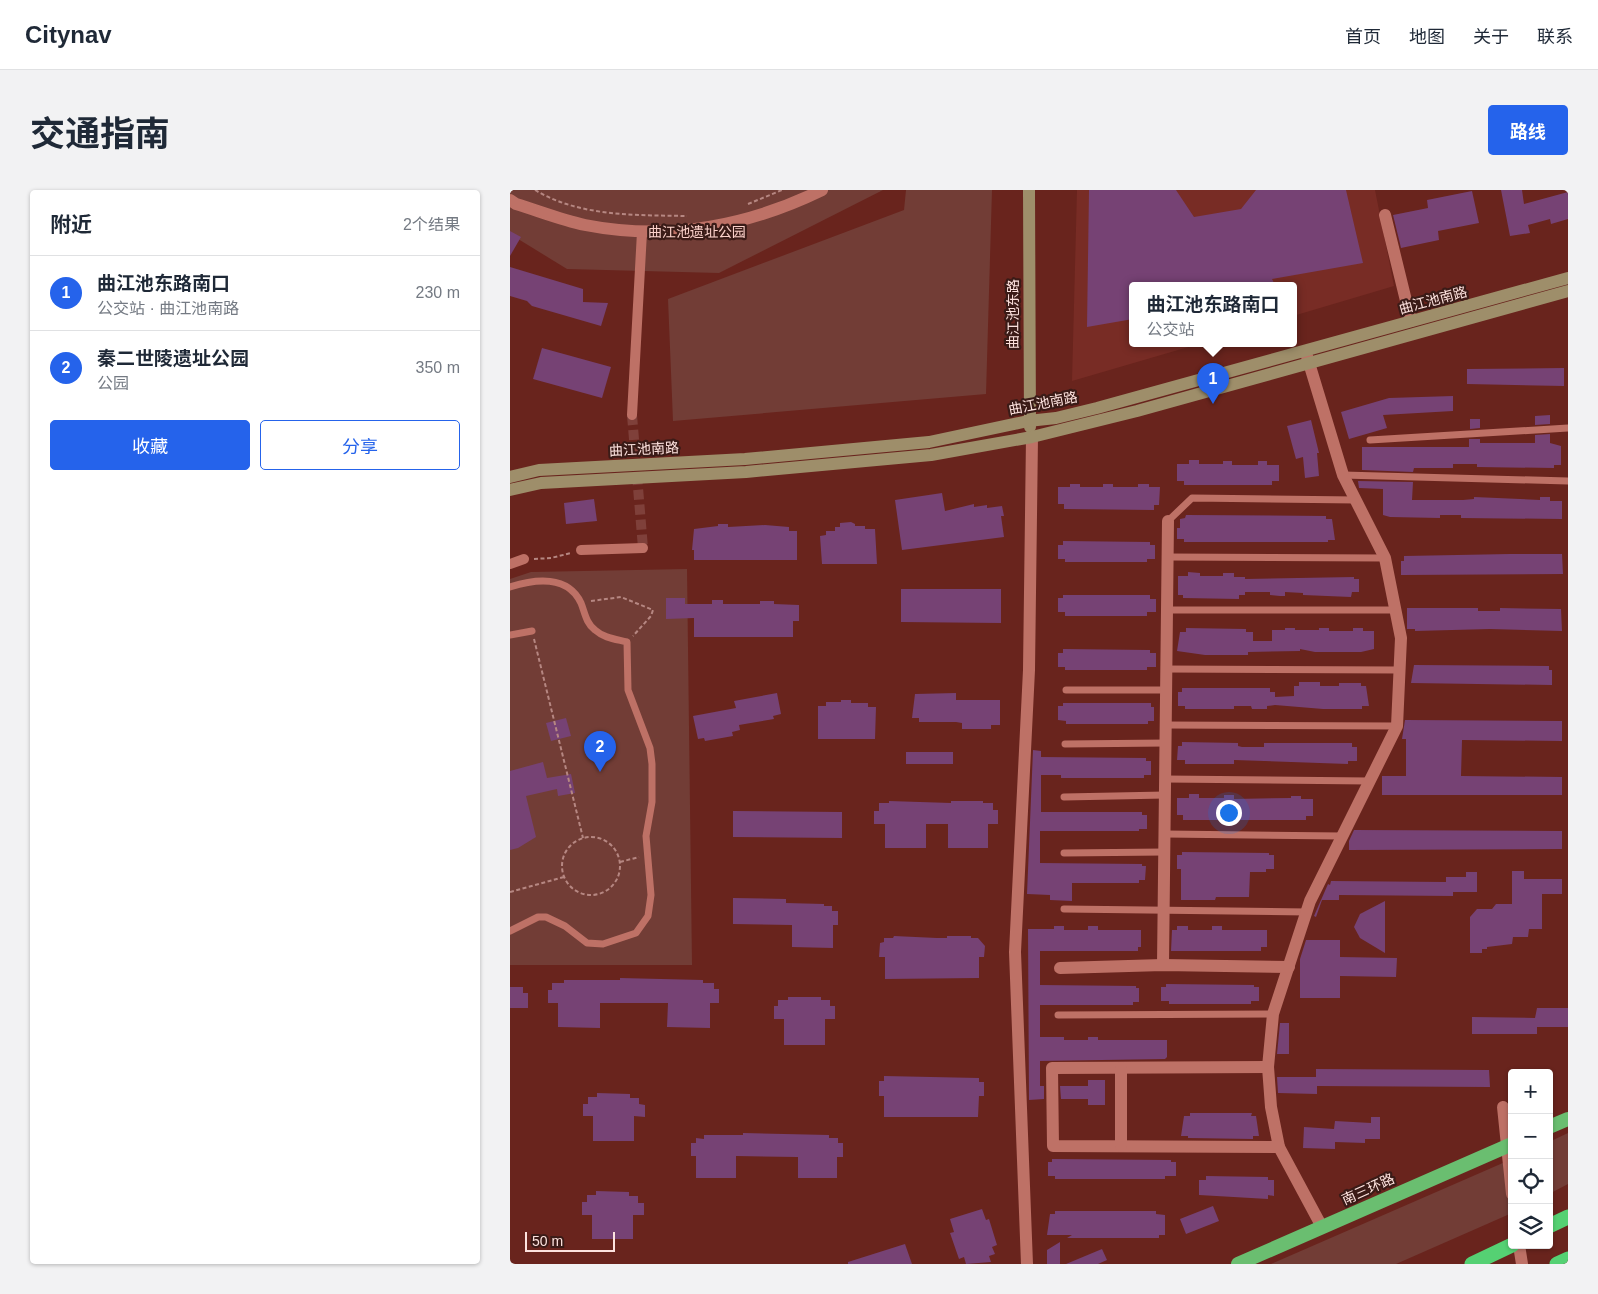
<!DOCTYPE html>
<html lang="zh">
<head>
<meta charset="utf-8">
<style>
	body { margin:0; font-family:Arial,"Noto Sans SC",sans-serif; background:#f2f2f3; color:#1f2937 }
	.controls { position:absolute; right:15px; bottom:15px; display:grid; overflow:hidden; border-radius:5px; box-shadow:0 1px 4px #0004 }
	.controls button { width:45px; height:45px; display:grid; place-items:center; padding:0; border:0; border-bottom:1px solid #e0e1e3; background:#fff; color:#1f2937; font:25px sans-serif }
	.scale { position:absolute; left:15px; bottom:12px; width:90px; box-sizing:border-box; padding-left:5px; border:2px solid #fde2de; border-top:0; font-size:14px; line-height:18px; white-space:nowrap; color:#fde2de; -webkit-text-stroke:4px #3a1b17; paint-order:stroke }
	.you { position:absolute; left:718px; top:622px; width:18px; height:18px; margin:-12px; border:4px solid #fff; border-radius:50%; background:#1a73e8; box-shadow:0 0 0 8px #1a73e833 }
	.badge { display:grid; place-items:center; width:32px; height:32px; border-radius:50%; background:#2563eb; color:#fff; font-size:16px; font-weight:700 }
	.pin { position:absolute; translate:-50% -41px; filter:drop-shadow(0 1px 2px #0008) }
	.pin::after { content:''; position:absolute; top:26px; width:18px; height:15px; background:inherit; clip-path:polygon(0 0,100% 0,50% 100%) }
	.popup { position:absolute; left:619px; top:92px; width:168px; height:65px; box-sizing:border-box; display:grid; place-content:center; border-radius:5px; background:#fff; filter:drop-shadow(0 1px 4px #0005); font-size:16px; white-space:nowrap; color:#747a83 }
	.popup b { font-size:19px; color:#1f2937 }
	.popup::after { content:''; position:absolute; left:50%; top:100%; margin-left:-10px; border:10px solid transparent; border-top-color:#fff }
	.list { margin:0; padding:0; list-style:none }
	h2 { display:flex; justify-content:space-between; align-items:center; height:65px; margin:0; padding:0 20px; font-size:21px }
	h2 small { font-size:16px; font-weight:400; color:#747a83 }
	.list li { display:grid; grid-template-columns:32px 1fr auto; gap:15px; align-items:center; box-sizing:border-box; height:75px; padding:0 20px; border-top:1px solid #e0e1e3 }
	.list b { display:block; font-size:19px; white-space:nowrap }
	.list p { margin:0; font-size:16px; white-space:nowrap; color:#747a83 }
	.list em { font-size:16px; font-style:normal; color:#747a83 }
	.actions { display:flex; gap:10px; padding:15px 20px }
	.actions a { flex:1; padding:11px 0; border:1px solid #2563eb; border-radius:5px; text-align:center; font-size:18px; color:#2563eb }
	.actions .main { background:#2563eb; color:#fff }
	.icon { flex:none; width:28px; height:28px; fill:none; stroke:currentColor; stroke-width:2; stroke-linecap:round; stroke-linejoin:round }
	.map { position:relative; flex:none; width:1058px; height:1074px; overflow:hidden; border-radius:5px }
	header { display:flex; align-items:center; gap:30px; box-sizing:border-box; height:70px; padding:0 25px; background:#fff; border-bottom:1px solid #e0e1e3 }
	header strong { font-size:24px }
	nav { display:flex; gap:28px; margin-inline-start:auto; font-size:18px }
	.intro { display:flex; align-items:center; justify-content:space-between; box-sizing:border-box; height:120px; padding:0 30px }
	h1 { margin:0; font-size:35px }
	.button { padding:12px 22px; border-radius:5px; background:#2563eb; color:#fff; font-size:18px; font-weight:700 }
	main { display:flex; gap:30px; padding:0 30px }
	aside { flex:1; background:#fff; border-radius:5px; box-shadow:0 1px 4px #0004 }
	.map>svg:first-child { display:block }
	.built { fill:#782c25 }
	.green { fill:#723d36 }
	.building { fill:#764274 }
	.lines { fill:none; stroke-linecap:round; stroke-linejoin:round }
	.pedestrian-tunnel { stroke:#7f403a; stroke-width:10; stroke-dasharray:10 5; stroke-linecap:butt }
	.path { stroke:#b68782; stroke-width:2; stroke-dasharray:4 2.5; stroke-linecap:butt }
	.service { stroke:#be7166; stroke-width:7 }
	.pedestrian { stroke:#be7166; stroke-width:10 }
	.minor { stroke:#be7166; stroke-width:12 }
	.secondary { stroke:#9e8e6a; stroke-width:12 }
	.trunk { stroke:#6abe70; stroke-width:14 }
	.motorway { stroke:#55d173; stroke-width:15 }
	.labels { text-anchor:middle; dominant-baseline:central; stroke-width:4.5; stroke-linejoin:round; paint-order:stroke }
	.park-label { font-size:14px; fill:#fbd1ca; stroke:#3a1b17 }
	.street-label { font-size:14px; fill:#fde2de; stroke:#3a1b17 }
</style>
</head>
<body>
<header>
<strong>Citynav</strong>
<nav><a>首页</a><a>地图</a><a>关于</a><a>联系</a></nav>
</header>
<div class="intro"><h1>交通指南</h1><a class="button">路线</a></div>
<main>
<aside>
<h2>附近<small>2个结果</small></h2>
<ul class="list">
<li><span class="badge">1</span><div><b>曲江池东路南口</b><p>公交站 · 曲江池南路</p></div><em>230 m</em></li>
<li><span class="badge">2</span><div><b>秦二世陵遗址公园</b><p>公园</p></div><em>350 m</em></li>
</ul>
<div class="actions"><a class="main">收藏</a><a>分享</a></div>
</aside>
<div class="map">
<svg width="1058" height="1074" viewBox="0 0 1058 1074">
	<rect width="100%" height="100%" fill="#69241d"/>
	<!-- built -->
	<polygon class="built" points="567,0 865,0 884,96 783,126 783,95 623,95 623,153 692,153 562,191"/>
	<!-- green -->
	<g class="green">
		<polygon points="0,0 373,0 209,83 57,79 0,44"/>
		<polygon points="396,0 482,0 476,204 163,231 158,109 394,20"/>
		<polygon points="177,379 182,775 0,775 0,389 21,382"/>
		<polygon points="1058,943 1058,994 1039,1004 1039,952"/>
		<polygon points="1002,969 1002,1023 886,1074 761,1074"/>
	</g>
	<!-- building -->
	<g class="building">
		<polygon points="579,0 666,0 684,27 731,19 746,0 836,0 853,73 762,89 765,95 623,95 623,129 577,137"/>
		<polygon points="991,0 1012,0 1014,14 1058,2 1058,29 1041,34 1040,29 1018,35 1020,43 1000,46"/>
		<polygon points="962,1 969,33 928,41 929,50 891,58 883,25 918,18 917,10"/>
		<polygon points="0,41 11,47 0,66"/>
		<polygon points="0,77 73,99 73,112 98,113 91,136 22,116 17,111 0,106"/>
		<polygon points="32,158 101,177 92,208 23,189"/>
		<polygon points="1054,178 1054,196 957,194 957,179"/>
		<polygon points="943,206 943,221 873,225 877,238 839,249 831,222 879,208"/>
		<polygon points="1040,225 1040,234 1025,235 1025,226"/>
		<polygon points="960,229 970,229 970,238 960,239"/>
		<polygon points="801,230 809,263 807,263 809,286 795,288 793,267 786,269 777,236"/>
		<polygon points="1040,244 1040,253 1051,256 1051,275 1044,275 1044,278 967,277 967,274 943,274 943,278 904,278 903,282 852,280 852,257 959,257 959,249 970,249 970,253 1025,253 1025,245"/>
		<polygon points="679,270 689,270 689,274 713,274 713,271 722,271 722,275 748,275 748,271 757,271 757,275 769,275 769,291 762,291 762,295 674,295 674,291 667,291 667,274 679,274"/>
		<polygon points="848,291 903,292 902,310 953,310 964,309 964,307 1030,310 1030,307 1040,307 1040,311 1052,311 1052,329 951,328 951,325 930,325 930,328 880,327 873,325 873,299 849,298"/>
		<polygon points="560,294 570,294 570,297 593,297 593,294 603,294 603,297 628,297 628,294 639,294 639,297 650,297 649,315 644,315 644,320 554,319 554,314 548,314 548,297 560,297"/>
		<polygon points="432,303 435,321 464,314 464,317 477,315 477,318 492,316 494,326 491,326 494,347 392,360 385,310"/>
		<polygon points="84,309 87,331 56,334 54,313"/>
		<polygon points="676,325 816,326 816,329 822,329 825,350 818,350 818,352 674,352 674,349 667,349 667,338 670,338 670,329 675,328"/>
		<polygon points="341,332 345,334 345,336 355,336 355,339 365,339 367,374 312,374 310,346 316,345 316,341 325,341 325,337 330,337 330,333"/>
		<polygon points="208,334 218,334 218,337 255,335 279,337 279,341 287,341 287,370 184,370 184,360 182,360 184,339 208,336"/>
		<polygon points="553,351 640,352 640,355 645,355 645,369 637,369 637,372 555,372 555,369 548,369 548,355 553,355"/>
		<polygon points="1000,364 1052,364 1053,384 891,385 891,371 894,371 894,366"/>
		<polygon points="678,382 690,383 690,386 713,386 713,383 724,383 724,387 735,387 735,389 844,387 844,389 849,389 849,402 842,402 841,407 793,405 793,403 775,402 775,406 770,406 760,405 760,402 735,402 735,405 729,405 729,409 673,408 673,405 668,405 668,386 678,386"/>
		<polygon points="391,399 491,399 491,433 391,432"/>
		<polygon points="553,405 640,405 640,409 646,409 646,422 637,422 637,426 555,426 555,422 548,422 548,408 553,408"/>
		<polygon points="156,408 175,408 175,414 202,414 202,410 213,410 213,414 250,414 250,411 264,411 264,414 289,415 289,431 283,431 283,447 184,447 184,428 156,429"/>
		<polygon points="897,418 968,418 968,421 990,421 990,418 1051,419 1052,441 980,439 905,441 905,439 897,439"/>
		<polygon points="676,438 736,439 736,442 743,442 743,451 762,451 762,440 775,440 775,438 785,438 785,440 809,440 809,438 819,438 819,441 843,441 843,438 853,438 853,441 864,441 864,459 851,462 805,462 790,459 790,461 738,462 738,465 695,465 667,461 670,442 676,442"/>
		<polygon points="553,459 640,460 640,463 646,463 646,477 637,477 637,480 555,480 555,477 548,477 548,463 553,463"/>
		<polygon points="904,475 1039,476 1039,480 1042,480 1042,495 901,493"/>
		<polygon points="789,492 810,492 810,496 829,496 829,493 851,493 851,496 856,496 859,516 852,516 852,519 813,519 765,515 757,516 757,519 742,519 741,516 724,516 724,519 675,519 675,516 668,516 668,502 672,502 672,498 760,498 760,502 765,502 765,507 784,506 784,496 789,496"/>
		<polygon points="267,503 271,524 263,526 264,529 229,535 230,540 222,542 223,546 195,551 194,548 188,549 183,526 226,518 224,511"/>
		<polygon points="446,503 446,510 490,510 490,535 481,535 481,539 452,539 452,533 446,532 409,532 409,528 402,528 405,504"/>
		<polygon points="331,510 341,510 341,513 358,513 358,517 366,517 365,549 308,549 308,516 316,516 316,512 331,512"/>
		<polygon points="553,513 641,513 641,517 644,517 644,531 638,531 638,534 556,534 556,531 548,530 548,516 553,516"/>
		<polygon points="56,528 61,546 41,551 36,533"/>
		<polygon points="895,530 1052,531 1052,551 952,550 951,586 1052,587 1052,605 872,605 872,586 896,586 896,549 892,549"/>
		<polygon points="672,552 728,553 728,556 732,557 754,557 754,553 842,553 842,557 847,557 847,571 838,571 838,574 724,570 724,574 675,574 675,570 667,570 668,556 672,556"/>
		<polygon points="523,560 531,561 531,567 636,568 636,571 641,571 641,585 634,585 634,588 551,588 551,585 531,585 531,622 632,622 632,625 637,625 637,639 629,639 629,641 530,641 530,673 632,674 632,676 636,676 635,690 629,690 629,693 562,693 562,711 540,710 540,705 517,704"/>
		<rect x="396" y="562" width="47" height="12"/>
		<polygon points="33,572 37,588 61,584 65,603 48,606 47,599 16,606 26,647 8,658 0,660 0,581"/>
		<polygon points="679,604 689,604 689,608 714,608 714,605 724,605 724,609 781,608 781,606 791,606 791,609 803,609 803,626 796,626 796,630 673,630 673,625 667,625 667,608 679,608"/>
		<polygon points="379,611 441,613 441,611 473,611 473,613 483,613 483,620 488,620 488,634 478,634 478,658 438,658 438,634 416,634 416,658 375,658 375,634 364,634 364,621 369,621 369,613 379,613"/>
		<polygon points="223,621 332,622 332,648 223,647"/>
		<polygon points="844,640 1052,641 1052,659 839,660 839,651"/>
		<polygon points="672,662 759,663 759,665 764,665 764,679 756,679 756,682 740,682 739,707 706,707 705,710 671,710 671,679 667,679 667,665 672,665"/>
		<polygon points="1002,681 1014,681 1014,689 1052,689 1052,704 1032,704 1032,739 1019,739 1018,747 1003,747 1002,754 977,757 977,759 972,759 972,763 960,763 960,727 967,719 982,719 986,714 1002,714"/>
		<polygon points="956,682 967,682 967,702 943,702 943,706 829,705 829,710 812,710 806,727 804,726 818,694 820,695 821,691 936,692 936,687 956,687"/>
		<polygon points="223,708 276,709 276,713 314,714 314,716 322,716 322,721 328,721 328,735 323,735 323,758 282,757 282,735 223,734"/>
		<polygon points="875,711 875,763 850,748 844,737 850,724"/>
		<polygon points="544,736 554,736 554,740 578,740 578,736 588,736 588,740 631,740 631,757 628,757 628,761 530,761 530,795 626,796 626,798 629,798 629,812 623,812 623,815 530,815 530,847 554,847 554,850 578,850 578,847 588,847 588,850 657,850 657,867 655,869 530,871 530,896 534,896 534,909 519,910 518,739 544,739"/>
		<polygon points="667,736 678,736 678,740 702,740 702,736 712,736 712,740 757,740 757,757 751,757 751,761 661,761 662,740 667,740"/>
		<polygon points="384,746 427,748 437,748 437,746 461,746 461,748 468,748 475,756 474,767 469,767 469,788 375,789 375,767 369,767 370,753 374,752 374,748 383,748"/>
		<polygon points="796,750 830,750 830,767 887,768 886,787 830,786 830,808 790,808 790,769"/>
		<polygon points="110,788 193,790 193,793 204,793 204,799 209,799 209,813 200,813 200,838 157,837 158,813 90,813 90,838 48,837 48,813 38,813 38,800 42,800 42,793 54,793 54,790 110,790"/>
		<polygon points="656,794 744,795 744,797 749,797 749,811 741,811 741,814 659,814 659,811 651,811 651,797 656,797"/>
		<polygon points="0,797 13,797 13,803 18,803 18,818 0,818"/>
		<polygon points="278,807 311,807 311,810 320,810 320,816 325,816 325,829 315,829 315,855 274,855 274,829 264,829 264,816 268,816 268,810 278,810"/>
		<polygon points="1027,818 1058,818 1058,837 1027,837 1027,844 962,844 962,827 1025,828"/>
		<polygon points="770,833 779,833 779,864 767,864"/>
		<polygon points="806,879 979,880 980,897 807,896 807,904 768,903 767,887 806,887"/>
		<polygon points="374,886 469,888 469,892 474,892 474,906 469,906 468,927 374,927 374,906 369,906 369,891 374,891"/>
		<polygon points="578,890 595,890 595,915 578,915 578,909 551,909 550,896 578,896"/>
		<polygon points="87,903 120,904 120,908 129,908 129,914 135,915 135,927 124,926 124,951 83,951 83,926 73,926 73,914 78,914 78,907 87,907"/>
		<polygon points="680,923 742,923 741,926 746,926 749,946 743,946 743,949 678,948 678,946 671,946 674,926 680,926"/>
		<polygon points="861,927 870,927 870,949 855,949 855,953 825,952 825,959 793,958 794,937 824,939 825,931 861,933"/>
		<polygon points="233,943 319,945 319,948 328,948 328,953 333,953 333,967 327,967 327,988 288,988 288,967 226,966 226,988 186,988 186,966 181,966 181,953 186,953 186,948 194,949 194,945 233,945"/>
		<polygon points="542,969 661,970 661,972 666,972 666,986 655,986 655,989 545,989 545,986 538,986 538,972 542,972"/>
		<polygon points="696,986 758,987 758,990 764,990 764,1006 758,1005 758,1009 689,1005 689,990 696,990"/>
		<polygon points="86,1001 119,1002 119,1006 128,1006 128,1013 134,1013 134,1025 123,1025 123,1049 82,1049 82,1025 72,1025 72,1012 77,1012 77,1005 86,1005"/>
		<polygon points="703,1016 709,1031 676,1044 670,1029"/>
		<polygon points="472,1019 476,1030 479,1029 487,1055 482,1057 485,1064 479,1066 481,1072 456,1074 454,1067 449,1069 440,1043 444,1042 440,1029"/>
		<polygon points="545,1021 646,1021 646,1024 655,1025 655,1045 649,1045 649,1048 557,1048 562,1045 537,1045 540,1024 545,1024"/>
		<polygon points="550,1052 550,1074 537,1074 537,1060"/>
		<polygon points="395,1054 402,1074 338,1074 338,1072"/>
		<polygon points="592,1059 597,1070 588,1074 556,1074"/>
	</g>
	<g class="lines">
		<!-- pedestrian-tunnel -->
		<polyline class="pedestrian-tunnel" points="122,225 133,358"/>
		<!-- path -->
		<g class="path">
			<path d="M25,0C70,27 126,25 177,26"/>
			<polyline points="238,14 272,0"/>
			<polyline points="24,369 41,368 61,363"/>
			<polyline points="81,411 111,407 143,420 141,426 123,446"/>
			<polyline points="24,449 73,648"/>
			<circle cx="81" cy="676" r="29"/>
			<polyline points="110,672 129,667"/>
			<polyline points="0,702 54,687"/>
		</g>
		<!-- service -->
		<g class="service">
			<polyline points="860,250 1058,238"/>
			<polyline points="833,285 1058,291"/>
			<polyline points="658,331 682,308 846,310"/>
			<polyline points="658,367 875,368"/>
			<path d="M0,397C25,389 58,385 71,413C75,423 76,433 85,440C94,448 105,449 117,452L118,500L140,558L142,574V612L136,646L141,705L138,726L126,743L93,754L77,753L55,736L36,727H28L0,741"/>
			<polyline points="657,420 885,420"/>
			<polyline points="0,445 22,441"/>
			<polyline points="656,479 889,480"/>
			<polyline points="556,500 656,500"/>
			<polyline points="656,535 887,536"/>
			<polyline points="555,554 656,553"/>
			<polyline points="655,589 859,591"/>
			<polyline points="554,607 655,605"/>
			<polyline points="655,644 832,646"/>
			<polyline points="554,663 654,662"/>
			<polyline points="554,719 797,722"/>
			<polyline points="548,825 763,824"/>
		</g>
		<!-- pedestrian -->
		<g class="pedestrian">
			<polyline points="122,225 132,42"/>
			<polyline points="71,360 133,358"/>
			<polyline points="0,374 14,369"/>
		</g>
		<!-- minor -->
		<g class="minor">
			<path d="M0,10L6,14C29,21 52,30 75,35C157,51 238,36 312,0"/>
			<polyline points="875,25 901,131"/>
			<polyline points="796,163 833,285 875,368 891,448 887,536 800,711 763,824 758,877 761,917 769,957 812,1037"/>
			<polyline points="653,775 658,331"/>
			<polyline points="550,778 653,775 779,777"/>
			<polyline points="758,877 542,878 543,956 769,957"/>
			<polyline points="611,878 611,956"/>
			<polyline points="993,917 1002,1004"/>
			<polyline points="1009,1055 1012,1074"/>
			<polyline points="517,1074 505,762 519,480 522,247"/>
		</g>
		<!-- secondary -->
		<g class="secondary">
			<polyline points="519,0 520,237"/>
			<polyline points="0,287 29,280 235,269 419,252 518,231 546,228 587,218 1058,88"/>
			<polyline points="0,300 31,293 236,282 421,265 522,247 627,221 1058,101"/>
		</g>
		<!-- trunk -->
		<g class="trunk">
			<polyline points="1039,937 1058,929"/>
			<polyline points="728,1074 1002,954"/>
		</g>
		<!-- motorway -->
		<g class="motorway">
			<polyline points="1039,1036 1058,1027"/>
			<polyline points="962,1074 1002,1055"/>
			<polyline points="1047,1074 1058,1069"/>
		</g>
	</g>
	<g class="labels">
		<!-- park labels -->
		<g class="park-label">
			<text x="187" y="42">曲江池遗址公园</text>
		</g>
		<!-- street labels -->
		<g class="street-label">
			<text transform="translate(923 110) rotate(-15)">曲江池南路</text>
			<text transform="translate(503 124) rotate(-90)">曲江池东路</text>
			<text transform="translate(533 213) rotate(-11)">曲江池南路</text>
			<text transform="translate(134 259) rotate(-3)">曲江池南路</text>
			<text transform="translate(858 999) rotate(-24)">南三环路</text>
		</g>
	</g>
</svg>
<div class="controls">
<button>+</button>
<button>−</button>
<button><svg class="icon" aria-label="locate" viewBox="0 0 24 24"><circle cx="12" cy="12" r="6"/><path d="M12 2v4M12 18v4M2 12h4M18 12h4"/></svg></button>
<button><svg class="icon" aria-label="layers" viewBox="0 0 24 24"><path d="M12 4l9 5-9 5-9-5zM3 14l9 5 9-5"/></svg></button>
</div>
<div class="scale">50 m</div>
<div class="you"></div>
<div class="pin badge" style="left:703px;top:214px">1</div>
<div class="popup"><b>曲江池东路南口</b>公交站</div>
<div class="pin badge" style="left:90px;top:582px">2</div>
</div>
</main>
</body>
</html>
